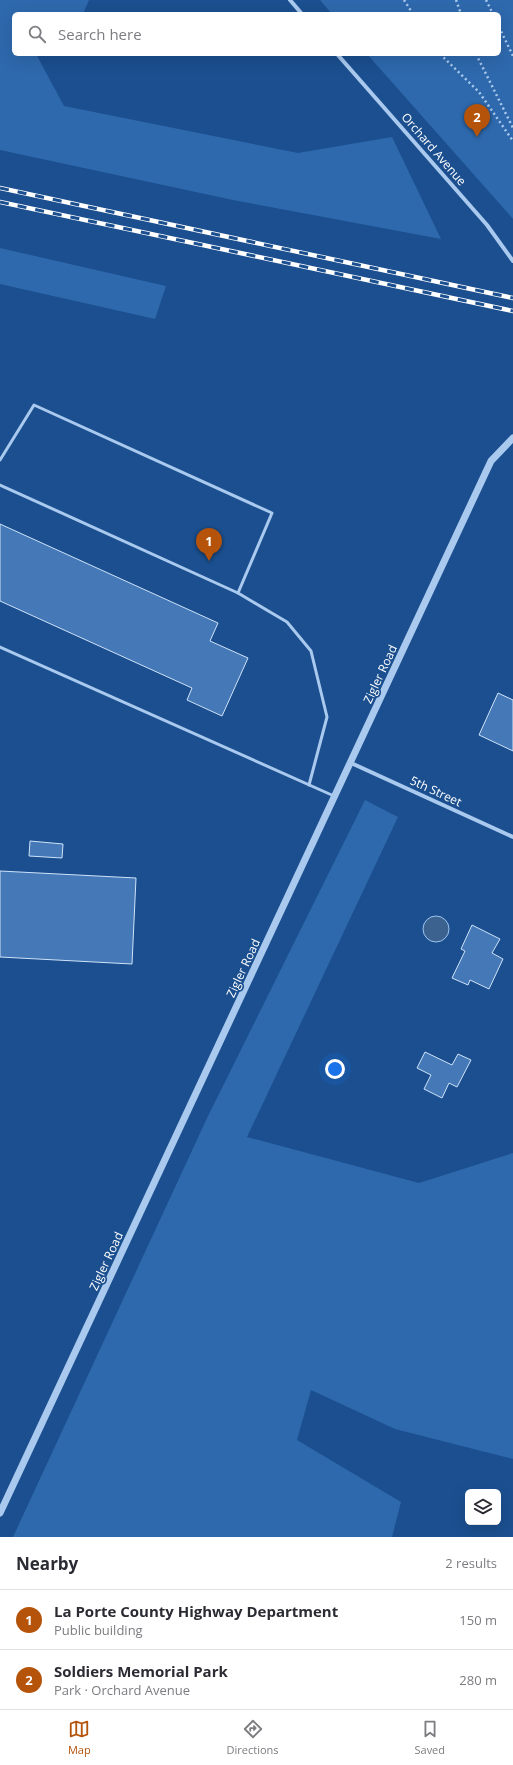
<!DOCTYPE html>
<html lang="en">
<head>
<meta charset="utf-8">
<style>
	body { margin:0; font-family:"Open Sans",sans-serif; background:#f2f2f3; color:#2b2b33 }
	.controls { position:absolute; right:12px; bottom:12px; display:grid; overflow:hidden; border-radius:6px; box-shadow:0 4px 16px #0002 }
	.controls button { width:36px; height:36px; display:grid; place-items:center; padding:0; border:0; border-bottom:1px solid #e1e1e2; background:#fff; color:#2b2b33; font:20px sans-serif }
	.you { position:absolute; left:335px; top:1069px; width:14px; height:14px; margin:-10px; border:3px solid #fff; border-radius:50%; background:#1a73e8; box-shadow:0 0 0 6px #1a73e833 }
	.badge { display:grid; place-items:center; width:26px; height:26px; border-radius:50%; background:#b45309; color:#fff; font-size:13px; font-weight:700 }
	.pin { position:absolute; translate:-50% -33px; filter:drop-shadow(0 1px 2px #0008) }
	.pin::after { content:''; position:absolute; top:21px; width:14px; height:12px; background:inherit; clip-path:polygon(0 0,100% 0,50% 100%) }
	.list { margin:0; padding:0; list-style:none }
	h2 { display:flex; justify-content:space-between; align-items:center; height:52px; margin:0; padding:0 16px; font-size:17px }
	h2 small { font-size:13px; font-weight:400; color:#7c7c81 }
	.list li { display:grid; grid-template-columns:26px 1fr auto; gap:12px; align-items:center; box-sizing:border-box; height:60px; padding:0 16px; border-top:1px solid #e1e1e2 }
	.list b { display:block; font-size:15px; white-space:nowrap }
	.list p { margin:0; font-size:13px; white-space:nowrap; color:#7c7c81 }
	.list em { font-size:13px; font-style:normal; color:#7c7c81 }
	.icon { flex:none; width:22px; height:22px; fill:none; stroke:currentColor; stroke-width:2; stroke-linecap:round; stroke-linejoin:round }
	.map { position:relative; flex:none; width:513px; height:1537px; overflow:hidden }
	.search { position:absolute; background:#fff; box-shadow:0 4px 16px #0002; left:12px; right:12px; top:12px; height:44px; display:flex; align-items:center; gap:10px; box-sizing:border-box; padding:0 14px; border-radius:6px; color:#7c7c81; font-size:15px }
	.sheet { height:172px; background:#fff }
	nav { display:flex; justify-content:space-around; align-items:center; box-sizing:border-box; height:56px; border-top:1px solid #e1e1e2; background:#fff; font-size:11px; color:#7c7c81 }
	nav a { display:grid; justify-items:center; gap:2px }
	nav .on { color:#b45309 }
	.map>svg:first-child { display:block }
	.green { fill:#2e69ad }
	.water { fill:#3c6290; stroke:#9cc4f0 }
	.building { fill:#4478b7; stroke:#cfe3fa }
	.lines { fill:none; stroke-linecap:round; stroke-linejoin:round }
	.path { stroke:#a9c9ee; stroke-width:2.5; stroke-dasharray:2 3; stroke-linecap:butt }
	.service { stroke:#a9c9ee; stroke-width:3 }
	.minor { stroke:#a9c9ee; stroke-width:4 }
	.tertiary { stroke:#a9c9ee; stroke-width:7 }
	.rail-casing { stroke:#fff; stroke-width:4.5 }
	.rail { stroke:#1b4f8f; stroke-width:3; stroke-dasharray:9; stroke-linecap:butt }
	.labels { text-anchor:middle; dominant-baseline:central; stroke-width:3.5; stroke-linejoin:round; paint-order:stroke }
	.street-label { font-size:12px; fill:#fff; stroke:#1b4f8f }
</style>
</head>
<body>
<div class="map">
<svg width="513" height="1537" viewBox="0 0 513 1537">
	<rect width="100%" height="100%" fill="#1b4f8f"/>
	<!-- green -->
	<g class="green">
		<polygon points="0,0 89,0 83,14 14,14 14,54 36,54 64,106 298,153 392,137 441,239 233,200 0,150"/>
		<polygon points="320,0 513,0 513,219 367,54 499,54 499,14 332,14"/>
		<polygon points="0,248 166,286 155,319 0,284"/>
		<polygon points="365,800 398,817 247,1137 419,1183 513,1153 513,1459 395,1429 311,1390 297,1440 401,1502 392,1537 13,1537 208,1116"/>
	</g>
	<!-- water -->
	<circle class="water" cx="436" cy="929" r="13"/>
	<!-- building -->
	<g class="building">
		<polygon points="0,524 218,623 210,641 248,658 222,716 187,700 192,688 0,601"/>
		<polygon points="498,693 513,700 513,751 479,735"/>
		<polygon points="30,841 63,844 62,858 29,856"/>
		<polygon points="0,871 136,878 132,964 0,957"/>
		<polygon points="472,925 500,939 492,953 503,959 489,989 470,980 468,985 452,978 465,951 461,949"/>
		<polygon points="425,1052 452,1065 458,1054 471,1060 457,1087 449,1083 442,1098 424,1089 431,1075 417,1068"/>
	</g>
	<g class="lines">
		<!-- path -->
		<g class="path">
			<polyline points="404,0 413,14"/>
			<polyline points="456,0 461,14"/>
			<polyline points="486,0 493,14"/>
			<polyline points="499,27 513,56"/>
			<polyline points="440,54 479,92 513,141"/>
			<polyline points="476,54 513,128"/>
		</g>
		<!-- service -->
		<g class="service">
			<polyline points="0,460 34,405 272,513 238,593"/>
			<polyline points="0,485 238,593 287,622 311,651 327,717 309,785"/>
			<polyline points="0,647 334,796"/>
		</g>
		<!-- minor -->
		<g class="minor">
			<polyline points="290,0 302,14"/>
			<polyline points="337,54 487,225 513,261"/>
			<polyline points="351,763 513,837"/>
		</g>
		<!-- tertiary -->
		<polyline class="tertiary" points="0,1513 491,461 513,438"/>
		<defs>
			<g id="rail">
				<polyline points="0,188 513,298"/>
				<polyline points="0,202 513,311"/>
			</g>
		</defs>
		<!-- rail casing -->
		<use href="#rail" class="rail-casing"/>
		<!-- rail -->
		<use href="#rail" class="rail"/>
	</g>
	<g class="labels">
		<!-- street labels -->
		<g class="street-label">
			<text transform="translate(434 149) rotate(49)">Orchard Avenue</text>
			<text transform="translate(380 674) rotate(-65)">Zigler Road</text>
			<text transform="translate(436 791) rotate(25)">5th Street</text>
			<text transform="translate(243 968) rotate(-65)">Zigler Road</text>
			<text transform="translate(106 1261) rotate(-65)">Zigler Road</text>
		</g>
	</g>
</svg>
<div class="controls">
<button><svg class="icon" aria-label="layers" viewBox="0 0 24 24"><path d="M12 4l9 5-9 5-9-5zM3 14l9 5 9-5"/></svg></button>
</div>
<div class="you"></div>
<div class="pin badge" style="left:209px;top:561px">1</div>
<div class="pin badge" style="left:477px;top:137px">2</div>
<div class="search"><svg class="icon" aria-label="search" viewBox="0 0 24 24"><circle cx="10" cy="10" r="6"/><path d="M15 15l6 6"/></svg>Search here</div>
</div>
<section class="sheet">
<h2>Nearby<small>2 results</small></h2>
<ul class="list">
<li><span class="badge">1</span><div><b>La Porte County Highway Department</b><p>Public building</p></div><em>150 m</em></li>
<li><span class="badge">2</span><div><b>Soldiers Memorial Park</b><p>Park · Orchard Avenue</p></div><em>280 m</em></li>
</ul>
</section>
<nav>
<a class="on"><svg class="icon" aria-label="map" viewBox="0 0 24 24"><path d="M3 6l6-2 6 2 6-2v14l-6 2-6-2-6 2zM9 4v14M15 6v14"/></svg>Map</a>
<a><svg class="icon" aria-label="directions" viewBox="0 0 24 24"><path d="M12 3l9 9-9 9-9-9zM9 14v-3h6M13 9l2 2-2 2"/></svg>Directions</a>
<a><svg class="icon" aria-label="saved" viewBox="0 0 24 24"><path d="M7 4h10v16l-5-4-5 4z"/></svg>Saved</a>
</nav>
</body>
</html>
